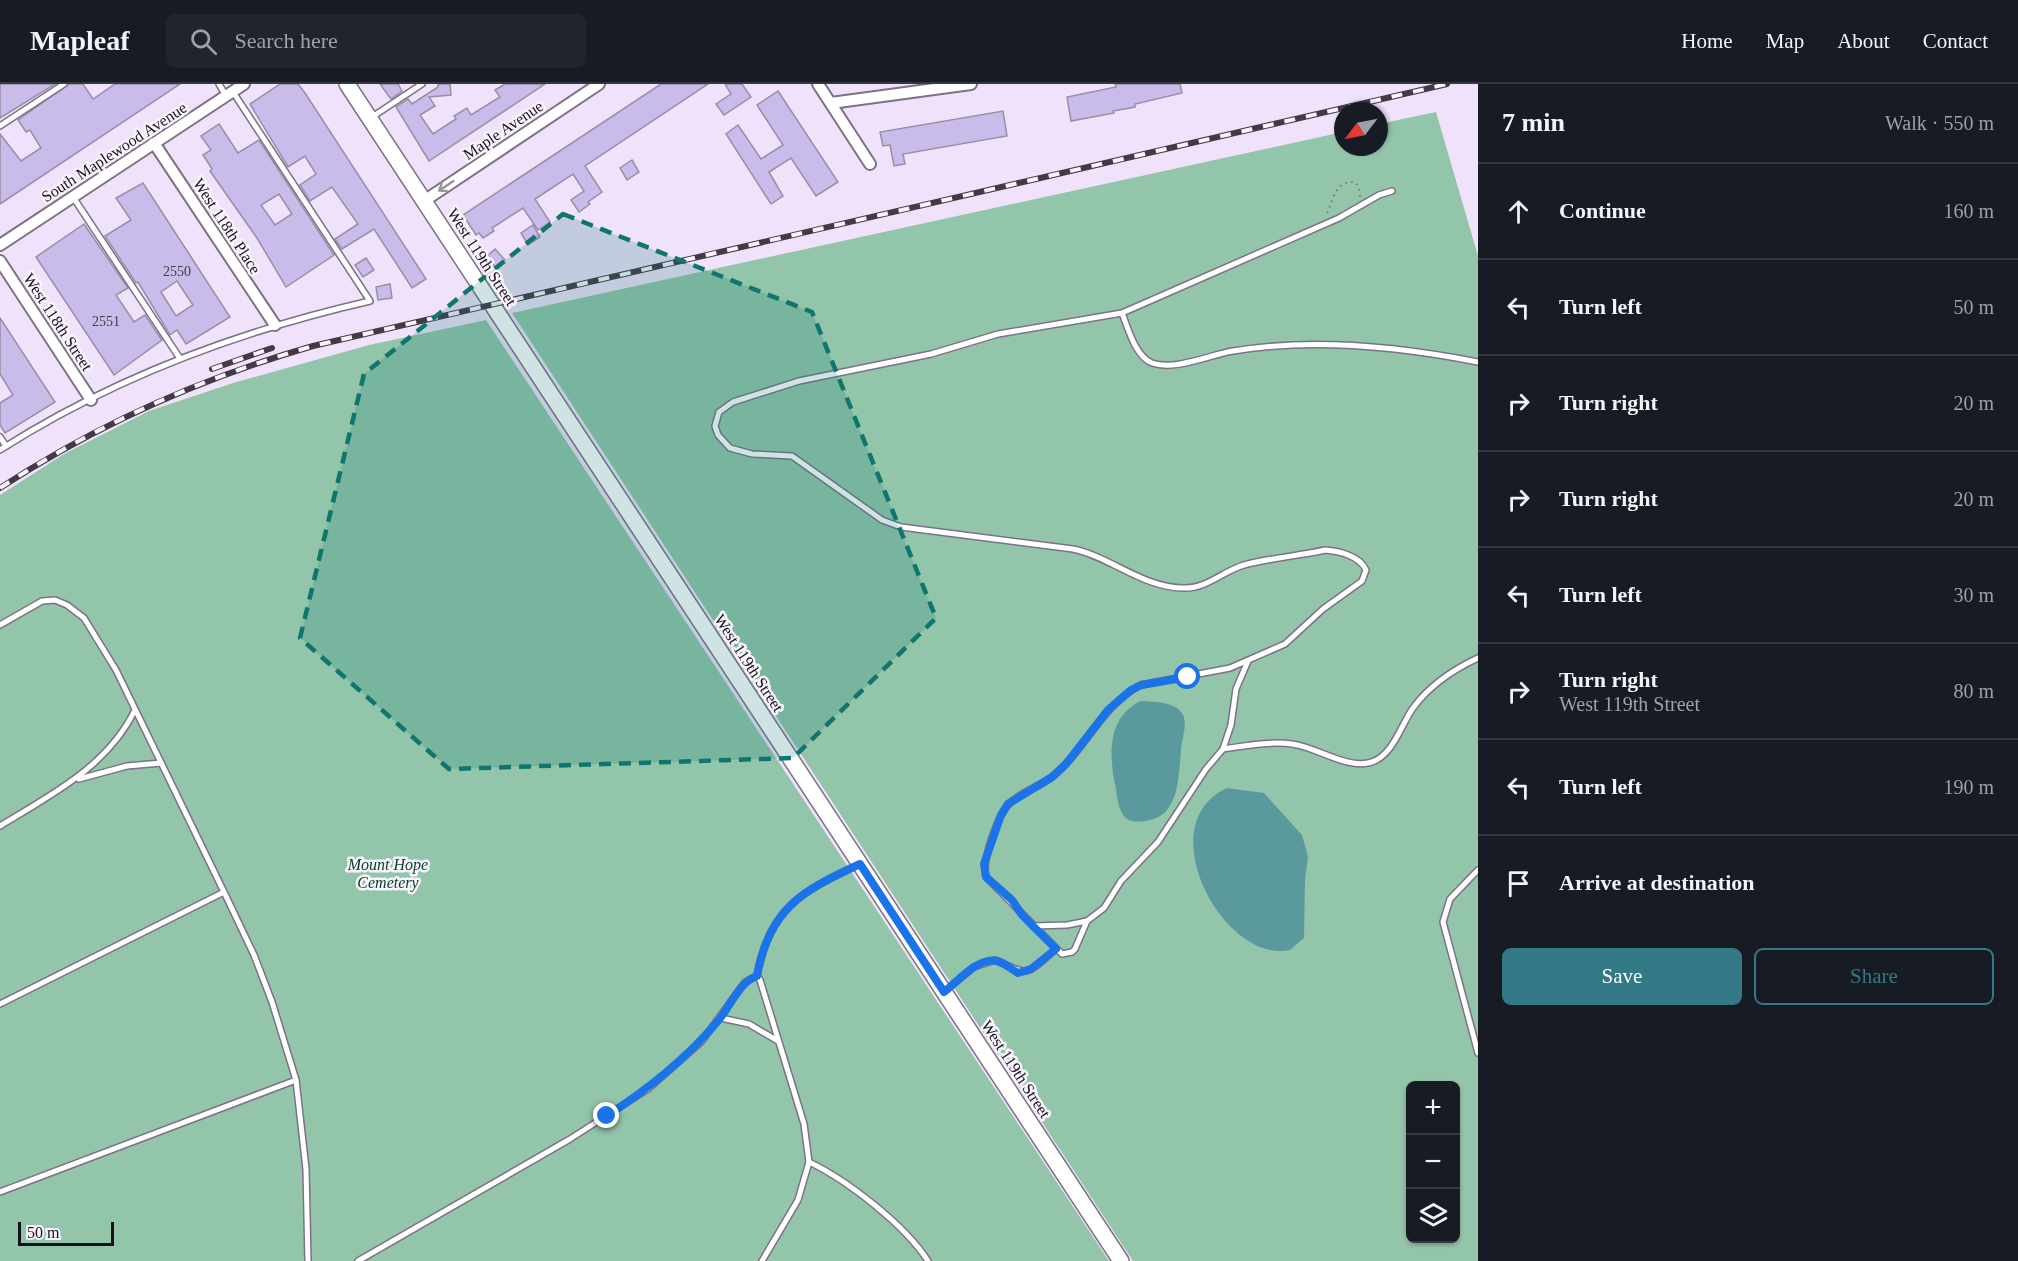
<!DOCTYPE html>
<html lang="en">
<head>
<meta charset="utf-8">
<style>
	body { margin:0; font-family:"Times New Roman",serif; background:#20242c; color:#f1f3f6 }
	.controls { position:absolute; right:18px; bottom:18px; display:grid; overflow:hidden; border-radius:9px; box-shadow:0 2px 4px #0004 }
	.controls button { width:54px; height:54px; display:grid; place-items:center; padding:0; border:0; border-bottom:2px solid #363941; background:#171b24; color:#f1f3f6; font:30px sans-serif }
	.compass { position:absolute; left:1334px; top:18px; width:54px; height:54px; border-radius:50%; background:#171b24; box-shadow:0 2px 4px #0004; rotate:238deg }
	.scale { position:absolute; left:18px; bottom:15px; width:96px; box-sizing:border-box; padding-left:6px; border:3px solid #16111a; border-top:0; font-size:16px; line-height:21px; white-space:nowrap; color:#16111a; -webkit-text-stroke:4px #f9f3fd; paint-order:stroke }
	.stop { position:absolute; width:18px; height:18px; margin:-14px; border:4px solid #1a73e8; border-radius:50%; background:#fff }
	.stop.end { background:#1a73e8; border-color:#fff; box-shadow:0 2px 6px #0008 }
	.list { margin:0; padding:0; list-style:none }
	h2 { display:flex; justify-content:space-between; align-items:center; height:78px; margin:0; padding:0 24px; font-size:26px }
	h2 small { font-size:20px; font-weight:400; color:#9ea1a6 }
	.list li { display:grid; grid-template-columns:39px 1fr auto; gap:18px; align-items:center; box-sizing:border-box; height:96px; padding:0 24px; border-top:2px solid #363941 }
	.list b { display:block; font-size:22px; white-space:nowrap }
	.list p { margin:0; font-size:20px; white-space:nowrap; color:#9ea1a6 }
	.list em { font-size:20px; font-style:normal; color:#9ea1a6 }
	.actions { display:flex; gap:12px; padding:18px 24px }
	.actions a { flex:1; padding:14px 0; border:2px solid #337986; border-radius:9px; text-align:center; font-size:21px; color:#337986 }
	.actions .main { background:#337986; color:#fff }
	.icon { flex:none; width:33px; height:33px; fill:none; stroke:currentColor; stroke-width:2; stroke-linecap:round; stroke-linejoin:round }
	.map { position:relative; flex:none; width:1478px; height:1177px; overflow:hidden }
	header { display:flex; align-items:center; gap:36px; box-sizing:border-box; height:84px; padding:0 30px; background:#171b24; border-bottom:2px solid #363941 }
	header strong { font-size:28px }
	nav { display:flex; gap:33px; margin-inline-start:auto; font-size:21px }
	.search { width:420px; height:54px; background:#20242c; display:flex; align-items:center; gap:15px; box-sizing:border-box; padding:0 21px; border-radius:9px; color:#9ea1a6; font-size:22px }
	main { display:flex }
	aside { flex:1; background:#171b24 }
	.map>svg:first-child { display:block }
	.green { fill:#93c5aa; fill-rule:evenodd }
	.water { fill:#5a9a9e }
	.building { fill:#c9bbea; stroke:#968fa6; stroke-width:1.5; fill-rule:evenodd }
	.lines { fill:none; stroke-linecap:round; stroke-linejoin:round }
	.lane-casing { stroke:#7d7186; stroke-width:8 }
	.street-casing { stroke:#7d7186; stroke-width:14 }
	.secondary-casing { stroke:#7d7186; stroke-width:18 }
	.path { stroke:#7e7485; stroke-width:2; stroke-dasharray:1.5 4.5; stroke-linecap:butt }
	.lane { stroke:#fff; stroke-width:5 }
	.street { stroke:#fff; stroke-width:10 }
	.secondary { stroke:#fff; stroke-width:15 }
	.rail-casing { stroke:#423b47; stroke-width:6 }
	.rail { stroke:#f9f3fd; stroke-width:4; stroke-dasharray:11; stroke-linecap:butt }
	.oneway { stroke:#969498 }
	.route { stroke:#1a73e8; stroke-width:8 }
	.marked { fill:#0f766e; fill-opacity:0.2; stroke:#0f766e; stroke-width:4.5; stroke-dasharray:12 8; stroke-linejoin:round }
	.labels { text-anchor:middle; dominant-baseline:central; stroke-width:5; stroke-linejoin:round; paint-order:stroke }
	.number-label { font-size:14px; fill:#433c4e }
	.street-label { font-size:16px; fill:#16111a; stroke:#f9f3fd }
	.park-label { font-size:16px; font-style:italic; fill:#004329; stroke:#f9f3fd }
</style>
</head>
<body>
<header>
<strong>Mapleaf</strong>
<div class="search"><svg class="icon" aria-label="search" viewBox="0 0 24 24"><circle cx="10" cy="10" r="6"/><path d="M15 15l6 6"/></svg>Search here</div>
<nav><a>Home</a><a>Map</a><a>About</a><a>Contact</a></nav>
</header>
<main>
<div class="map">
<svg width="1478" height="1177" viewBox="0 0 1478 1177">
	<rect width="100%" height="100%" fill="#f0e2fb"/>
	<!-- green -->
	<g class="green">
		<path d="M1436,28L1478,172V1177H1133L512,229L1343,48V63H1379V40ZM1410,1002H1456V1154H1410Z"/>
		<polygon points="486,236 1109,1177 0,1177 0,411 64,370 149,327 233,299 369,261"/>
	</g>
	<!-- water -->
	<g class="water">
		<path d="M1141,617C1154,618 1176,617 1183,631C1188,641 1181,656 1181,667C1178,694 1180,733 1145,737C1140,738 1132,738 1127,735C1119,729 1117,714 1116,705C1109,674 1106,633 1141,617Z"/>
		<path d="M1227,704L1264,709L1302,751L1308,773L1305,795L1304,854L1290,866C1224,881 1148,740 1227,704Z"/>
	</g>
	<!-- building -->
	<g class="building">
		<polygon points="0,0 55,0 0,34"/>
		<polygon points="69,0 83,0 93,15 115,0 180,0 0,120 0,50 21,77 41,64 30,46 26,48 18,36"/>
		<polygon points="280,0 298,0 305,9 426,195 412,204 374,145 342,165 335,155 358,140 332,103 310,117 300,101 316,90 305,72 288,83 250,20"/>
		<polygon points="380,0 398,0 402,7 391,15"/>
		<polygon points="438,0 450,0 451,11 429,13 435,22 420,31 433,50 456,35 454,32 467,24 471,31 500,13 495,6 505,0 545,0 429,77 396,23 408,15 412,20 438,3"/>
		<polygon points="661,0 708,0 585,82 602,108 588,118 590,120 579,128 571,116 584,107 573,90 535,115 550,138 538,146 523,124 492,144 494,147 483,154 479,149 476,151 463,131"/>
		<polygon points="725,0 742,0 751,13 724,31 716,20 731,10"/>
		<polygon points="1115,0 1180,0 1182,9 1135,20 1135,23 1113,27 1114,29 1071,37 1067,13 1116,3"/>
		<polygon points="778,7 838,98 816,112 791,74 769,88 783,112 771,120 726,50 738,41 761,75 783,61 757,21"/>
		<polygon points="1003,27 1007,52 903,70 905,80 894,82 890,61 883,62 880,48"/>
		<path d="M219,40L238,69L259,56L334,171L286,203L257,154L210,87L212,85L203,71L211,66L201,52ZM279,110L292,130L275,141L261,121Z"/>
		<polygon points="632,76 639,88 627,96 620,84"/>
		<path d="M143,99L230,233L186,260L177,246L170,251L138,198L136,199L105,152L131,136L116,114ZM177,197L193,221L176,232L161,208Z"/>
		<polygon points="84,140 128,204 116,211 134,238 145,231 162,256 114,291 36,173"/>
		<polygon points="533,141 540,153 528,161 521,149"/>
		<polygon points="495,165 505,176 496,184 486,173"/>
		<polygon points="366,174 374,186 363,193 355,181"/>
		<polygon points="390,200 392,214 378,216 376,203"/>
		<polygon points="0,234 55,318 5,349 0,341 0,319 13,311 0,290"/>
	</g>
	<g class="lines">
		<defs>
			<g id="lane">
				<polyline points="219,0 226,12"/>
				<polyline points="372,33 422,0"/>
				<polyline points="0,42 64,0"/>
				<polyline points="73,113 179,273"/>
				<path d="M1122,229C1128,244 1135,272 1152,279C1175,287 1209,271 1233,267C1310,254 1401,263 1478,278"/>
				<polyline points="0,353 6,362"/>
				<path d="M0,366C114,293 239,247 370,217L233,8"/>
				<polyline points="0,541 42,517 55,516 67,521 84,534 116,586 224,808 254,871 272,918 296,996 306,1085 308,1177"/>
				<path d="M1248,577L1236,605L1231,641L1223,665L1206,685L1158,758L1121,797L1104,824L1087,837L1075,865L1072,868L1062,870L986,793C981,778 998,731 1009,720C1020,708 1039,703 1052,693C1086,666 1101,621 1141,601L1230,584L1285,560L1323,525L1362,497L1366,486C1360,472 1339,467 1325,466C1298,472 1270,474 1244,481C1223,487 1206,505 1184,504C1143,504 1111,473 1073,465L901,443L882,436L792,372L752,370L730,364L718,351L715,342L719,328L733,318L799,297L931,270L998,250L1122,229L1339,134L1379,111L1392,107"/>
				<path d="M1223,665C1245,662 1270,657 1292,660C1317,663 1347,686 1372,678C1393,671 1401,641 1413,624C1430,601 1452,586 1478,574"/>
				<polyline points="79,695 127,682 161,679"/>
				<path d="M0,742C52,710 107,683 135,626"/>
				<polyline points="1478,786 1450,815 1443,838 1478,969"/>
				<polyline points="1033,842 1067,841 1087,837"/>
				<path d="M757,892C769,825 801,808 858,781"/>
				<path d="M945,907L974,883L995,876C1032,892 1023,893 1056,865"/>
				<polyline points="0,920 224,808"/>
				<polyline points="721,934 749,940 778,957"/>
				<path d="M809,1078C847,1096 905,1141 928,1177"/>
				<polyline points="0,1108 296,996"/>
				<polyline points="358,1177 570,1055 648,1005 702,957 745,898 757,892 760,896 804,1040 809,1078 798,1116 762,1177"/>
			</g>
			<g id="street">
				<polyline points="818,0 870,80"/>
				<polyline points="831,19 971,0"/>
				<polyline points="154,59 275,241"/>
				<polyline points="424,117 599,0"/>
				<polyline points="0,161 244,0"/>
				<polyline points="0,177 91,316"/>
			</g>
			<polyline id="secondary" points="347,0 1121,1177"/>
		</defs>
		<!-- lane casing -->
		<use href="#lane" class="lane-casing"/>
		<!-- street casing -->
		<use href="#street" class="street-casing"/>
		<!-- secondary casing -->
		<use href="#secondary" class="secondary-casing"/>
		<!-- path -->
		<path class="path" d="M1327,129C1334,114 1335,97 1355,98L1359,104L1360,113"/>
		<!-- lane -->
		<use href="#lane" class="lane"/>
		<!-- street -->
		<use href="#street" class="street"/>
		<!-- secondary -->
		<use href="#secondary" class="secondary"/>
		<defs>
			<g id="rail">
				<polyline points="212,285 272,264"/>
				<path d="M0,404C98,340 201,294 313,262L1447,0"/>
			</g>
		</defs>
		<!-- rail casing -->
		<use href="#rail" class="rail-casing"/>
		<!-- rail -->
		<use href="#rail" class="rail"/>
	</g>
	<!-- one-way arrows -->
	<defs><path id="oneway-shaft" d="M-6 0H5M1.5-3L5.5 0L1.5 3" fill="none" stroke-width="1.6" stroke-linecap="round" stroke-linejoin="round" transform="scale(1.5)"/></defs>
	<use class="oneway" href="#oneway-shaft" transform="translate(446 102) rotate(146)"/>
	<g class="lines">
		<!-- route -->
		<path class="route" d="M607,1032C649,1004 686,975 718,937C729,924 740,897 757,892C769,824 802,807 860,780L944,908C957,898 979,872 997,877C1005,879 1011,885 1018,889L1031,885L1056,865L1022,831L1012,816L986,793L984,780L1001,731L1008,720L1052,693L1066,680L1108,626L1131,606L1141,601L1188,593"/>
	</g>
	<!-- marked area -->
	<path class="marked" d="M563,130L812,228L936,534L793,674L449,685L300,554L364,290Z"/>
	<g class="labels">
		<!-- number labels -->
		<g class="number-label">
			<text x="177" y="187">2550</text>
			<text x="106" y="237">2551</text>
		</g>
		<!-- street labels -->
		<g class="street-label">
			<text transform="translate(503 46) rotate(-34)">Maple Avenue</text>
			<text transform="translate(114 68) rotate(-33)">South Maplewood Avenue</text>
			<text transform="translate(227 142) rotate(57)">West 118th Place</text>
			<text transform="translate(482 173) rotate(57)">West 119th Street</text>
			<text transform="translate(58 238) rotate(57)">West 118th Street</text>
			<text transform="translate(749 579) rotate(57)">West 119th Street</text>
			<text transform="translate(1016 985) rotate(57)">West 119th Street</text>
		</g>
		<!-- park labels -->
		<g class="park-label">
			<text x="388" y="780">Mount Hope<tspan x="388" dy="18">Cemetery</tspan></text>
		</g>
	</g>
</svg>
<div class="controls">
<button>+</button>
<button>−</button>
<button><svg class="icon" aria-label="layers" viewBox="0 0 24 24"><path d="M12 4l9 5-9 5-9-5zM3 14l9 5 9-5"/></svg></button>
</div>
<svg class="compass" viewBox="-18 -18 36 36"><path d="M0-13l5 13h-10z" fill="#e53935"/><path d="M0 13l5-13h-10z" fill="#9ea1a6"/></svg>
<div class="scale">50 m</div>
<div class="stop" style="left:1188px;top:593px"></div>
<div class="stop end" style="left:607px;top:1032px"></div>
</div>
<aside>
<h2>7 min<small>Walk · 550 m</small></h2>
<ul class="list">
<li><svg class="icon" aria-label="ahead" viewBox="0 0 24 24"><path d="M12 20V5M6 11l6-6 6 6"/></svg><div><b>Continue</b></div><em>160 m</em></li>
<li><svg class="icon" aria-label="left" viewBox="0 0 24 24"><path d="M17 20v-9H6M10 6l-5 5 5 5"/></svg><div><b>Turn left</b></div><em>50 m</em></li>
<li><svg class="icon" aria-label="right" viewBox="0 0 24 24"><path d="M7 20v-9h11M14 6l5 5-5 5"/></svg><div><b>Turn right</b></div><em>20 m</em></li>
<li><svg class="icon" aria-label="right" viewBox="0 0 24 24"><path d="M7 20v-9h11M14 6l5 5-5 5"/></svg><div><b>Turn right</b></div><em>20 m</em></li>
<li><svg class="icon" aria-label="left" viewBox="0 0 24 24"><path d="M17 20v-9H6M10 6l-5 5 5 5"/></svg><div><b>Turn left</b></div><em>30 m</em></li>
<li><svg class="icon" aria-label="right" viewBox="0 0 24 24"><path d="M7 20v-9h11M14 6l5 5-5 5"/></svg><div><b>Turn right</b><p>West 119th Street</p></div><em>80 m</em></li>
<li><svg class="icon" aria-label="left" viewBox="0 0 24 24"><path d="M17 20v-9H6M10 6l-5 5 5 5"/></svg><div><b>Turn left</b></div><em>190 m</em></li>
<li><svg class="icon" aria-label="arrive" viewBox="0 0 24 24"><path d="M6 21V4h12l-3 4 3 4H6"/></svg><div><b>Arrive at destination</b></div></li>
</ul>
<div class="actions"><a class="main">Save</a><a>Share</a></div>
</aside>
</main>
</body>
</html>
